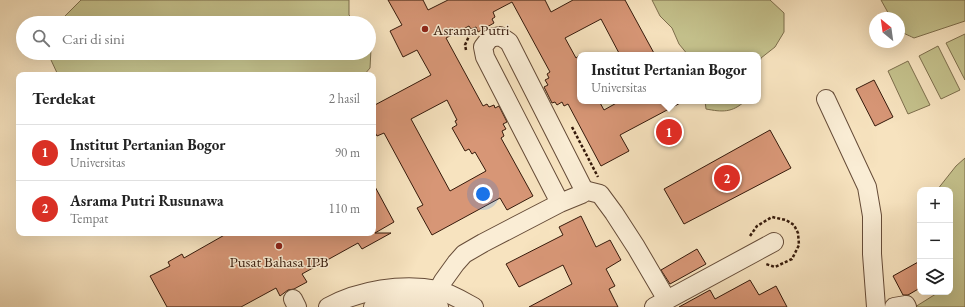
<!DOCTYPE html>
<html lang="id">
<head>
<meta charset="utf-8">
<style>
	body { margin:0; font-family:"EB Garamond",serif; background:#f2f2f2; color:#222 }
	.controls { position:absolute; right:12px; bottom:12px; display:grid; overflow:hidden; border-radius:8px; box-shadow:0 4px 16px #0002 }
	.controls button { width:36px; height:36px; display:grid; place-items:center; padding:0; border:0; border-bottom:1px solid #e0e0e0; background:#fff; color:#222; font:20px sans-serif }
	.compass { position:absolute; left:869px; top:12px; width:36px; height:36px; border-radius:50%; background:#fff; box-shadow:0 4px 16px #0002; rotate:331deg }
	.you { position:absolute; left:483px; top:194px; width:14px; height:14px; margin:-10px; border:3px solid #fff; border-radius:50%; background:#1a73e8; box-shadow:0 0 0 6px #1a73e833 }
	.badge { display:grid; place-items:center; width:26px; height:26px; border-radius:50%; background:#d93025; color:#fff; font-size:13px; font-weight:700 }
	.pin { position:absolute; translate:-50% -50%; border:2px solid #fff; box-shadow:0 1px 4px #0006 }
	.popup { position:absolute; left:577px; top:52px; width:184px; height:52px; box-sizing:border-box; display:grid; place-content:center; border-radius:8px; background:#fff; filter:drop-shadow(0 1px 3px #0005); font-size:13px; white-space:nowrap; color:#767676 }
	.popup b { font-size:15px; color:#222 }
	.popup::after { content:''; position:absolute; left:50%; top:100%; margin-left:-8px; border:8px solid transparent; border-top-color:#fff }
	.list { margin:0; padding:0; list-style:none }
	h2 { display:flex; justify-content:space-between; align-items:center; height:52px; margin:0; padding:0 16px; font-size:17px }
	h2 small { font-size:13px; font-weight:400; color:#767676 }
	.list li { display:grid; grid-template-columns:26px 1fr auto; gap:12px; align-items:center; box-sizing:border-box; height:56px; padding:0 16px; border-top:1px solid #e0e0e0 }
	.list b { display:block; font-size:15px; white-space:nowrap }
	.list p { margin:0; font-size:13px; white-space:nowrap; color:#767676 }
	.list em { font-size:13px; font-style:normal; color:#767676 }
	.icon { flex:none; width:22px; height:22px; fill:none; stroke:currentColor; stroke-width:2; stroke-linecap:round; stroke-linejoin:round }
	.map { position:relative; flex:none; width:965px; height:307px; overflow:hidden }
	.search { position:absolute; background:#fff; box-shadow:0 4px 16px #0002; left:16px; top:16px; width:360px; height:44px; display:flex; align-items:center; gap:10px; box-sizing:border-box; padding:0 14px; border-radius:22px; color:#767676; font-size:15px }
	.panel { position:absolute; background:#fff; box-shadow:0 4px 16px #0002; left:16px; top:72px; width:360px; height:164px; border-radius:8px }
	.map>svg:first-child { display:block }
	.green { fill:#c4c18c; stroke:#7d6e4c }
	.building { fill:#d79676; stroke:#361a0b; fill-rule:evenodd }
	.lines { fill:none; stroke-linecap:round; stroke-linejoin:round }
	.minor-casing { stroke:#664c38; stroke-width:20 }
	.path { stroke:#361a0b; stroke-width:2.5; stroke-dasharray:3 2; stroke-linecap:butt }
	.minor { stroke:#faedd5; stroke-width:18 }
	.poi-dot { fill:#8f2418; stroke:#faedd5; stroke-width:1.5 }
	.labels { text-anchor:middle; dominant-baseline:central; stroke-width:3; stroke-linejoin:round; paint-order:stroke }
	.poi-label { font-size:15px; fill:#361a0b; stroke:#faedd5; text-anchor:start }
</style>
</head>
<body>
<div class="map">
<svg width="965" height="307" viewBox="0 0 965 307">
	<rect width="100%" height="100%" fill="#f7e3bf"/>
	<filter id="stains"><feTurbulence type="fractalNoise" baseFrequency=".005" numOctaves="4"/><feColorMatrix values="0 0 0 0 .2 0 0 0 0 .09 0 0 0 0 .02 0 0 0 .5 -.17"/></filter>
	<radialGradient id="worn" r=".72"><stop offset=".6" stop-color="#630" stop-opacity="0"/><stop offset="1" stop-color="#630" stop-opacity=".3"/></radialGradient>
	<!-- green -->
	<g class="green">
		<polygon points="81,0 349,0 349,15 356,23 58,23"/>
		<polygon points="652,0 770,0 784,13 784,32 775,47 761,58 758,71 758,55 688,55 679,44 672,28 660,16"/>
		<path d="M881,0H965V21L914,38C900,31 899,34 899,18H891Z"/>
		<polygon points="965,34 965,80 946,43"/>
		<polygon points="369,46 371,49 370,68 364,75 58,75 51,60 51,53 369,53"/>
		<polygon points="938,46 960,90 941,99 919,56"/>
		<polygon points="908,61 930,105 908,114 888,71"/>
		<path d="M705,101H745C732,113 722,112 706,109Z"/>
		<polygon points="965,158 965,307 915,307 939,292 950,292 950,190 937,190 956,166"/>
	</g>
	<!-- building -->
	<g class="building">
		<path d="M388,0H423L428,10L448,0H545L551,12L573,0H625L655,55H620L601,19L565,38L576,58L580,55V101H599L604,110L620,101H684L620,135L629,151L601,166L568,104L564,106L562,102L557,105L555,102L552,103L544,87L548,85L545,80L549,78L547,74L550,72L512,2L493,12L495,17L492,19L494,23L478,32L476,27L471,29L469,26L446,38L483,106L487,104L489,107L494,105L495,108L499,106L507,122L503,124L506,129L502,131L504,136L501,138L533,196L507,210L500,198L432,235L417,208L423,205L384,133L377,136L373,129V106L431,75L417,50L403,57L390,31L402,25ZM447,100L457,120L455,121L457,125L452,128L465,151L469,149L472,154L475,152L486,171L450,191L411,119Z"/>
		<polygon points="874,80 893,117 875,126 856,89"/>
		<polygon points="770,130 791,168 684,224 664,189"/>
		<polygon points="373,183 394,222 375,233 391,233 362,249 358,243 302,274 307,282 294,289 288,290 280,296 276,288 241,307 167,307 150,276 170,266 168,262 182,254 184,258 228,233 373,233"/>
		<polygon points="581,216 596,247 610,240 621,260 606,269 615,286 609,289 618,307 529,307 572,284 563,265 519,287 506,264 563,235 559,227"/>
		<polygon points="697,249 706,264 670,284 661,270"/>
		<polygon points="920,261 920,288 908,295 903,295 893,276"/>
		<polygon points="750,280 759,295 776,286 787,307 679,307 710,290 715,299"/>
	</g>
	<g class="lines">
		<defs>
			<g id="minor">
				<polyline points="826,99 867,187 872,216 872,254 876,307"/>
				<polyline points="584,190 600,194 614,213 636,247 667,300"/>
				<polyline points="438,290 443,281 456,263 464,254 483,243 560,203 582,194 584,190 509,42 500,36 490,38 483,47 485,57 560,203"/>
				<polyline points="293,299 297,307"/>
				<path d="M328,307C360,290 402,283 438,290C450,293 463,301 474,307"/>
				<path d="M373,307C396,301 417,298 439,307"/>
				<polyline points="654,307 774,242"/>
				<polyline points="894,307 906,305 907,307"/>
			</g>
		</defs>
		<!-- minor casing -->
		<use href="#minor" class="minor-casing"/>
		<!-- path -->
		<g class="path">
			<polyline points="466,50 465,45 470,34 474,32"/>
			<polyline points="572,127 598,177"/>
			<polyline points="750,236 757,226 772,217 786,220 794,225 798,233 799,245 792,259 775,267 766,264"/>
		</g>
		<!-- minor -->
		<use href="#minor" class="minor"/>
	</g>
	<!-- markers -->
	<g class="poi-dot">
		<circle cx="425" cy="29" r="4"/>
		<circle cx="279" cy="246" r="4"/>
	</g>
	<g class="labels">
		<!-- poi labels -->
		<g class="poi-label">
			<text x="433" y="29">Asrama Putri</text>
			<text x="279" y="261" text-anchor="middle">Pusat Bahasa IPB</text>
		</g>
	</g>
	<rect width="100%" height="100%" filter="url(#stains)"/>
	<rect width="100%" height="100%" fill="url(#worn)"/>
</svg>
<div class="controls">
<button>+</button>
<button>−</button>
<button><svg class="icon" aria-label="layers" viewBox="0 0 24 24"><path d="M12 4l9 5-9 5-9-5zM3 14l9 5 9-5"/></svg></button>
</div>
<svg class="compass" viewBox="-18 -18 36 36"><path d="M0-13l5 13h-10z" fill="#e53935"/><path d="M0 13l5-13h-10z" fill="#767676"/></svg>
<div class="you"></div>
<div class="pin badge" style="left:669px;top:132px">1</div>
<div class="popup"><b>Institut Pertanian Bogor</b>Universitas</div>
<div class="pin badge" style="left:727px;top:178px">2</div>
<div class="search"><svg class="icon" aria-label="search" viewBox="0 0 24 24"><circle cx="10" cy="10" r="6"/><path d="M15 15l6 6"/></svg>Cari di sini</div>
<section class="panel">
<h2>Terdekat<small>2 hasil</small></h2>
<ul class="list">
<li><span class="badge">1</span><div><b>Institut Pertanian Bogor</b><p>Universitas</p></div><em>90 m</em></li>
<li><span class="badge">2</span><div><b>Asrama Putri Rusunawa</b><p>Tempat</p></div><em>110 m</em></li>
</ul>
</section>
</div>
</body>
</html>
